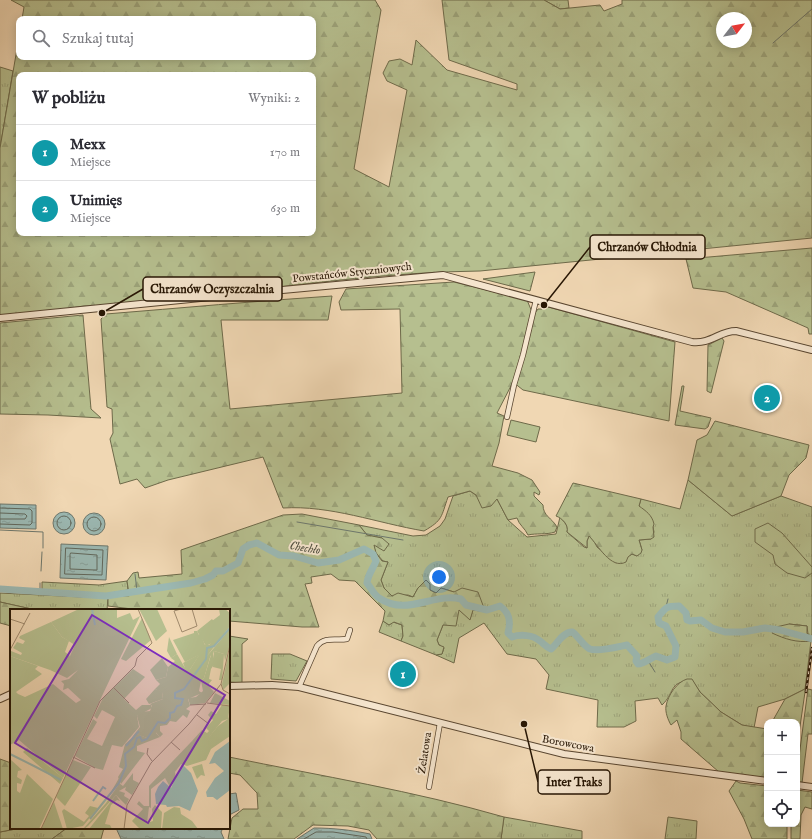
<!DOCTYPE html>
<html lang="pl">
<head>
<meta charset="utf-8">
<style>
	body { margin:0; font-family:"IM FELL English",serif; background:#f7f7f7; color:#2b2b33 }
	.controls { position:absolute; right:12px; bottom:12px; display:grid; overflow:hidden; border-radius:8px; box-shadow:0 2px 10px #0003 }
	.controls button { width:36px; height:36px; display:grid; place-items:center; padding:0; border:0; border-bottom:1px solid #e1e1e2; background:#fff; color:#2b2b33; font:20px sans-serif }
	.compass { position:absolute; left:716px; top:12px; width:36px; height:36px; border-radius:50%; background:#fff; box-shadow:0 2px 10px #0003; rotate:59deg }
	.you { position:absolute; left:439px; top:577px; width:14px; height:14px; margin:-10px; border:3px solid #fff; border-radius:50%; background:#1a73e8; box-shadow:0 0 0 6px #1a73e833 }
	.badge { display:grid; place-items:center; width:26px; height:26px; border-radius:50%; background:#2563eb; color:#fff; font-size:13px; font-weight:700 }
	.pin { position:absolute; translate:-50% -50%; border:2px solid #fff; box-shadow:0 1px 4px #0006 }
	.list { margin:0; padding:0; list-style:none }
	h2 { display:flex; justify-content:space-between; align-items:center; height:52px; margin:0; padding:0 16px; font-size:17px }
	h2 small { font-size:13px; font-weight:400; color:#7c7c81 }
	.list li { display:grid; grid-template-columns:26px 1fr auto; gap:12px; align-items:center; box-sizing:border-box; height:56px; padding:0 16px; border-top:1px solid #e1e1e2 }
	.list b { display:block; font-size:15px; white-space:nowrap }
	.list p { margin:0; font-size:13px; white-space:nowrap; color:#7c7c81 }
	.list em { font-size:13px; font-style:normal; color:#7c7c81 }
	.icon { flex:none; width:22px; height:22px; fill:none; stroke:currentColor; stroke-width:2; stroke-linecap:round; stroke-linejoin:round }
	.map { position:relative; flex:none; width:812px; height:839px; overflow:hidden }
	.search { position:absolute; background:#fff; box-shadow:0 2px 10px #0003; left:16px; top:16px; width:300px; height:44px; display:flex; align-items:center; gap:10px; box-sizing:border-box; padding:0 14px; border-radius:8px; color:#7c7c81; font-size:15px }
	.panel { position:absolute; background:#fff; box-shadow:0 2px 10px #0003; left:16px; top:72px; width:300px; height:164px; border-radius:8px }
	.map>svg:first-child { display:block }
	.grass { fill:url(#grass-tufts); stroke:#6e6a4a }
	.forest { fill:url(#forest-firs); stroke:#6e6a4a; fill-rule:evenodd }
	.pitch { fill:#b6bf8f; stroke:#6e6a4a }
	.water { fill:url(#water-ripples); stroke:#6d776c }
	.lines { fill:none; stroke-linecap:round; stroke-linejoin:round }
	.shore { stroke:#61675b; stroke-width:1 }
	.stream { stroke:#6d776c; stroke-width:1 }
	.river { stroke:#9bb8b2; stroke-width:7 }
	.minor-casing { stroke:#594630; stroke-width:6 }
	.tertiary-casing { stroke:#594630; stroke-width:8 }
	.minor { stroke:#f5e5ce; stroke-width:4.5 }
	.tertiary { stroke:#f5e5ce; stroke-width:6 }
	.rail-casing { stroke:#271604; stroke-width:2.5 }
	.rail { stroke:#f5e5ce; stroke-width:1; stroke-dasharray:3; stroke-linecap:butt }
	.labels { text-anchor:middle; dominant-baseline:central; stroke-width:4; stroke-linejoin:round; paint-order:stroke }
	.street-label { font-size:11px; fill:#271604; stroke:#f5e5ce }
	.water-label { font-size:12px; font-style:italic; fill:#504f41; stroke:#f5e5ce }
	.inset-river { fill:none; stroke:#9bb8b2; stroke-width:2 }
	.inset-road { fill:none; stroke:#a08a6d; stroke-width:1 }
	.view { fill:#7b2cbf; fill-opacity:0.15; stroke:#7b2cbf; stroke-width:2 }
	.inset-edge { fill:none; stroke:#271604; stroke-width:2 }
	.leader { fill:none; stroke:#271604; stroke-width:1.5 }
	.callout-dot { fill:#271604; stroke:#f5e5ce; stroke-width:1.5 }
	.callout { fill:#f5e5ce; stroke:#271604; stroke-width:1.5 }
	.callout-label { font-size:12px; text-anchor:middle; font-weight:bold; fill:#271604 }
</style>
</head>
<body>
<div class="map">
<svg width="812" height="839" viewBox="0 0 812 839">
	<defs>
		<pattern id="grass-tufts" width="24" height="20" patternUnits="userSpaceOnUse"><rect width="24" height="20" fill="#b6bf8f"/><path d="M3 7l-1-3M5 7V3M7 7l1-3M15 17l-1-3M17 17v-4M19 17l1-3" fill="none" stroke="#9ca37a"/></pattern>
		<pattern id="forest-firs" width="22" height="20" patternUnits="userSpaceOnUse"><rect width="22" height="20" fill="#b6bf8f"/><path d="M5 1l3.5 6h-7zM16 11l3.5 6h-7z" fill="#9ca37a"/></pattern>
		<pattern id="water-ripples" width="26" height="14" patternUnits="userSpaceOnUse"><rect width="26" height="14" fill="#9bb8b2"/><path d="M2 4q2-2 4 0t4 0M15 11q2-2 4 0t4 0" fill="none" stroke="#869d97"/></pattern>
	</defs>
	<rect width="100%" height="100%" fill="#f0d7b3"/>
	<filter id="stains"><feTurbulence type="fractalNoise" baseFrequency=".005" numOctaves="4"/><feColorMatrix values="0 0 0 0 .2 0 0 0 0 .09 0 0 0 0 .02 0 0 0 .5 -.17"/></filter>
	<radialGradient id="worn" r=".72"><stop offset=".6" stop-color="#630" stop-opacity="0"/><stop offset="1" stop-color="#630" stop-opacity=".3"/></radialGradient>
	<!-- grass -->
	<g class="grass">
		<polygon points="544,0 568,0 569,8 560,9"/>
		<polygon points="0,67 13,71 0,148"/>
		<path d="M688,480L732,516L781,496L812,507V637L808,634L807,626L789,624L809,641H811L805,689L785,699L758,707L754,728L742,725L721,712L700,692L692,680C668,682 675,693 662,705L658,698L635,701L636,721L624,727H597L598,700L546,689L549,675L536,659L507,654L484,623L459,638L454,663L436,655L442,654L444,648L439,645L437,640L443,625L459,610L470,619L473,610L454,592L441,588L436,593L430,590L418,588L413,597L408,595L392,596L384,588L381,580L388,562L383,561L376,553L373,544L382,538L367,535L359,525L413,536L426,535L440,526L445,519L453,496L470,491L476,495L497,499L508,520L527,537L556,534L560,517C564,522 569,526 567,532L584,547L587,548V541L589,536L594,541L597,547L616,563L632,554L637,556L642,550L639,540L651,539L654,532L653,527L639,506L641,499L680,509Z"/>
		<polygon points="127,581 128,590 105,594 42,590 42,582 99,585"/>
		<polygon points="0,593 82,597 108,597 107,610 36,610 0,602"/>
		<polygon points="383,621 389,625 393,622 402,625 403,636 401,641 379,632"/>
		<polygon points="272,654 290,654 307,661 296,681 271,679"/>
		<polygon points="504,817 582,831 582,839 501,839"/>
		<polygon points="668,817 697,821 696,839 665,839"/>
		<polygon points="21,828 67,828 52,839 0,839 0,832"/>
	</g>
	<!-- forest -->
	<g class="forest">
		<path d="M11,0H375L381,10L354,169L389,187L407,90L387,81L383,73L389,61L400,59L412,65L416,40L447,70L517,90V84L449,60L442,0H544L560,9L600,5L604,11L622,4V0H812V238L480,271C396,272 313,283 229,293C184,298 138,302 93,306H84L44,312L0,315V148L19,37V57H313V19H22L24,7ZM722,18H746V42H722ZM19,75H313V233H19Z"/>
		<polygon points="812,248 812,334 809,334 808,328 726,292 693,288 686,259"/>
		<polygon points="535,272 530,291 483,279"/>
		<path d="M454,282L527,300L532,312L535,313L538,309H542L545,306L675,342L669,421L523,390L513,382L497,413L504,416L499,443L492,466L518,473L532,480L540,492L539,495L534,492V496L543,505C543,516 552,518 557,527L555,532C546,535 536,533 528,535C525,528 519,525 517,518L508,520L497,499L491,506L482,508L476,495L470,491L448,497C441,517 443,520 424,531C377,523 330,505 283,508L263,457L168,480L145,488L137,479L120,484L110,439L113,433L112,409L107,407L101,319L106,314C181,308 256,301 332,296L328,320H221L230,409L402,393L400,309L341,310L339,302L346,289Z"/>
		<polygon points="83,315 91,409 101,418 48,415 0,414 0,323"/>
		<polygon points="722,338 724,341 711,393 707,391 708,345"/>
		<polygon points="682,386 684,386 680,411 711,418 708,427 705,429 675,425"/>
		<polygon points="715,421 809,445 806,458 789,475 781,496 732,516 688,480 697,440 707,435"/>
		<path d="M573,483L641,499L639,506C646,511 652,515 654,524L653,527L654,537L651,539L639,540L642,550L641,553L637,556L632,554L628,557L626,562C611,570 598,545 589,536L587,541V548L567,532C569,525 562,518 556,516Z"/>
		<polygon points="302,514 359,525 367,535 382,538 389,544 384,551 374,545 376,553 382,561 388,562 381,580 384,588 392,596 398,593 413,597 418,588 426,580 430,584 430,590 436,593 441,588 454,592 462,588 478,592 484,608 480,611 473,610 470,620 459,610 456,626 443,625 437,640 439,645 444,647 442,654 436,655 401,641 403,636 402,625 394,622 389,625 383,621 385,611 355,581 339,580 331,574 311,577 312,583 305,584 319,627 302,627 229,621 229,610 140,610 108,606 108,597 129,594 127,581 133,573 138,572 139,578 182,574 181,550 283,515"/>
		<polygon points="768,523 782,533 812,567 812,573 805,578 787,573 775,564 773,555 755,542 755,529"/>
		<polygon points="0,602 36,610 11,610 11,626 0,623"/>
		<path d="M789,624L807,626V633L809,636L812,637L811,641C797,643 785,639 772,633L776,627Z"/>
		<polygon points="229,636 248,639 242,644 242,683 229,682"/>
		<path d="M687,679H692L700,692L721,712L742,725L767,729V779L719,772L681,739V732L677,720L671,725C668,720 665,712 666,706C668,695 677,682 687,679Z"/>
		<polygon points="805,689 805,692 797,747 797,722 772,722 785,699"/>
		<polygon points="808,689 812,690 812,734 808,734 802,783 797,782 797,772"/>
		<path d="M229,757C321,776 414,791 504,817L501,839H377L369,830L348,826L313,825L294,839H228L232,818L243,809H258L257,793L240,775L229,773Z"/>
		<polygon points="0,759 11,763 11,828 21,828 0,832"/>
		<polygon points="736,781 740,783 767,786 767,824 787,824 787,839 752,839 744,819 729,791"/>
		<polygon points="797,790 812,792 812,809 805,807 801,815 800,839 791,839 791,824 797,824"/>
		<polygon points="67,828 104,828 101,839 52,839"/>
	</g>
	<!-- pitch -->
	<polygon class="pitch" points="511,420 540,427 536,442 507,435"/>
	<!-- water -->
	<g class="water">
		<polygon points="0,504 36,505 36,529 0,528"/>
		<circle cx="64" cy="523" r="11"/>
		<circle cx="94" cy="524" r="11"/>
		<polygon points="61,544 108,546 106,580 60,578"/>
		<polygon points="236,793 239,810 231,814 229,817 229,794"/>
		<polygon points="116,828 223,828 221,832 224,839 121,839"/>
		<path d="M314,828C333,828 351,830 370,834L372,839H297Z"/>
	</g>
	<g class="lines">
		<!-- shore -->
		<g class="shore">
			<polyline points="0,508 30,509 32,511 32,523 30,525 0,524"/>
			<polyline points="0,513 25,514 27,516 25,519 0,519"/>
			<circle cx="64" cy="523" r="7"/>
			<circle cx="94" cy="524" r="7"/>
			<polygon points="66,548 103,550 102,575 65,574"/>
			<polygon points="71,553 97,555 97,570 95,570 70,569 70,555"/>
			<polyline points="304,839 316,832 333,832 366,837 367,839"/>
		</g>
		<!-- stream -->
		<g class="stream">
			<polyline points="773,43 812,9"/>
			<polyline points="297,522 403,540"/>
			<polyline points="0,530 43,532 43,548"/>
			<polyline points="41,571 42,552"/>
			<polyline points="135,574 137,591"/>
			<polyline points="40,592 40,583"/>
			<polyline points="666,607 668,599"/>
			<polyline points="647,659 655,672"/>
		</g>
		<!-- river -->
		<path class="river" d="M0,589L106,596L191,583L205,579L213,575L216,571H223L238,563L243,549L249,545L257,543L279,555L294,556L318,563L339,560L364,549L373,554L376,561C373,569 368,574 367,583C371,588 374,595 379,598C407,617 434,592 461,599L466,605L487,610L500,606C510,613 511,622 508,633L512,637C521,634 533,635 540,641C544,644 546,647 551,649C557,644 563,632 572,632C576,633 583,646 590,649C598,652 617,647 627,645L637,656L636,661L638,664C643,664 651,658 656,656L667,660L675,657L676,646L666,626L659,623L658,617C666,607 666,606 679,606L686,613L687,620L690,621L701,620L712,628L725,632H743L765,628L780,630L812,639"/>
		<defs>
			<g id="minor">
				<polyline points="507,417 514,385 523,355 536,300"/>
				<path d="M299,687L317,646C325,636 336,641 347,639L350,630"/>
				<polyline points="429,787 440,723"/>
			</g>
			<g id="tertiary">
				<path d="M0,318L261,292L443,275L692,342C712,344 719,331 736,331L812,350"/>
				<polyline points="229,686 272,685 299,687 564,754 767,781"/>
				<polyline points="0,699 11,694"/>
				<polyline points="797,785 812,787"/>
			</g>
		</defs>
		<!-- minor casing -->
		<use href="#minor" class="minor-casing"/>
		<!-- tertiary casing -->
		<use href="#tertiary" class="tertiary-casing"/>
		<!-- minor -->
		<use href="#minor" class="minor"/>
		<!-- tertiary -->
		<use href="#tertiary" class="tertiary"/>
		<defs>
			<polyline id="rail" points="806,692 812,648"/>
		</defs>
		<!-- rail casing -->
		<use href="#rail" class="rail-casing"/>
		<!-- rail -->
		<use href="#rail" class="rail"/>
	</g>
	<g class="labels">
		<!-- street labels -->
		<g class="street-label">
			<text transform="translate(352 273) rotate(-6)">Powstańców Styczniowych</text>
			<text transform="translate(568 744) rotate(11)">Borowcowa</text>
			<text transform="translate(425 753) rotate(-81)">Żelatowa</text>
		</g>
		<!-- water labels -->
		<g class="water-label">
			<text transform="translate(305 548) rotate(9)">Chechło</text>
		</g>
	</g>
	<!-- overview -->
	<g transform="translate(10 609)">
		<rect width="220" height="220" fill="#f0d7b3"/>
		<path d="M202,10L211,22L208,31L196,37L187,22ZM41,13L52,28L59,32L55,43L60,47L40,61L0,47L1,42L11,46L12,44L3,39L7,33L13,35L15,32L9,29L10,27ZM204,42L214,45L212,71H209L211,60L203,58ZM167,45L175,59L173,54L190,45L179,62L201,45L194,69L191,72L184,67L191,72L189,82L192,84L178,90L180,97L176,100L180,102L177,109L173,106L166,113L160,112L157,116L150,117V122L153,125L150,128L142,119L137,129L126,125L122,128L130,118L127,107L131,103L140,102L142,97L140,95L153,90L152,83L145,80L150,75L146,71L156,68L158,58L165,52L161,49ZM212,96L220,97L218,110L212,112L200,127L195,139H190L182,132L192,121L197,124L199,122L196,119L203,111L198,106L201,102L206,105ZM17,139L53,169L50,175L13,143ZM123,164V171L129,174L122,186L115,181L116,178L109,182L115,184L114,187L119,190L116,196L106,186L78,217L74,220H66L74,219L96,194L109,175L101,183L109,169V174L113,177Z" fill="#b6bf8f"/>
		<path d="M69,0H107V9L120,4L123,11L130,7L53,169L9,131L0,136V47L28,57L25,60L32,65L6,83L8,85L15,88L43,75L66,94L71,91L58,79L53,81L54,75L51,72L59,70L68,61L57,69L40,61L45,55L60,47L65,36L52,28L41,13ZM129,0H147L157,22L146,32ZM209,0H215L220,4V17L197,47L220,20V36L215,52L214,45L204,42L203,45L205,54L201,60L199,70L202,71L198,76L204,83L191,72L194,69L201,46L185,66L179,62L189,46L175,53L163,31L184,24V22H187L189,26L193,24L199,16H203L202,12L210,6ZM201,21H207L209,26L199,36H195L192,29ZM132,9L141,31L116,52L111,50ZM159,28L167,45L161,49L157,42ZM220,38V74L213,81L212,75ZM152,49L158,58L156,68L146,71L140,61ZM123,60L135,68L114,90L126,101L132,96H141L142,99L127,107L129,118L112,138L102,136L93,161L85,159L65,147L83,110L87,113L77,130L92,137L105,108L92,101L87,110L84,107L93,89ZM191,72L204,83L195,94L180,96L178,89L186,88L193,82ZM145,80L152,82L153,90L139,95L136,90ZM205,84L220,92V96L200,94ZM220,104V127L201,140L196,151L177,157L171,155L165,163L166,171L160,178L155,169L141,180V199L139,198L137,214L143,212L142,200L145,196L152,203L151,220L129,219L122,212L133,200L127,195L129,192L134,197H139V177L182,132L194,139V134L208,117L218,110ZM144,115L147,116L146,124L150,128L127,137V142L135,144L111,175L108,168L113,160L109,158L115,135L127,125L137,129V122ZM0,150L12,161L8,162L7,168L12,171L11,175L7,174V182L10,184L17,165L43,190L29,220H0ZM63,151L81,158L55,197L46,188ZM192,155L195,167L191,166L187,170L182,158ZM106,186L110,192L107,191L101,196L95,215L100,216L102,220H79ZM44,193L53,220H31ZM80,197L88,199L73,217L57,220L52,202L54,200L74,213L79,207L75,204ZM164,198L170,199L171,205L182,212L188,220H152L154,204Z" fill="#b6bf8f" fill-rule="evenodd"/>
		<path d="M220,132V181L207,191L203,188H197L196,183L205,169L214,162L205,154L199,155L205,143ZM172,155L181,164L188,182L180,202L169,197L157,198L156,196L146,195L145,185L148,178L153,172L161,179Z" fill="#9bb8b2"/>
		<path class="inset-river" d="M82,0L85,16M116,137L129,122M0,145L24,157M24,157L51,171M83,192L93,178L96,180M80,210L109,174L116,157L115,145L124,138L127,129L130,128L132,132L137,130L148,113L155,114L160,109V104L164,103L167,97L171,96L173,90L165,89V84L174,80L196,50L197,39L204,37L220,19"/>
		<path class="inset-road" d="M171,0L164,2L172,23L187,17L182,0M0,10L15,15M0,41L20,4M211,75L213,81L220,85M103,78L119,94M197,94L220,97M180,96L196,95M187,106L199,115M161,133L170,141M138,139L137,145L142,152M63,148L85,159M31,220L90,92L125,57L127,49L142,34L128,0M114,220L117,196L141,154L179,115L211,75L220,36"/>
		<path class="view" d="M82,6L215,86L138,214L5,134Z"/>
		<rect width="220" height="220" class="inset-edge"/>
	</g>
	<!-- callouts -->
	<path class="leader" d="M544 305L590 247M102 313L143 289M524 724L538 782"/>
	<g class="callout-dot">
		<circle cx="544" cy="305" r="4"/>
		<circle cx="102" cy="313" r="4"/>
		<circle cx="524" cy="724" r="4"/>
	</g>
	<g class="callout">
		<rect x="590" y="235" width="115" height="24" rx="4"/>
		<rect x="143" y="277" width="139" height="24" rx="4"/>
		<rect x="538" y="770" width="72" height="24" rx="4"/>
	</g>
	<g class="callout-label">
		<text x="647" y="251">Chrzanów Chłodnia</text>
		<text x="212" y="293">Chrzanów Oczyszczalnia</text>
		<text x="574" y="786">Inter Traks</text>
	</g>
	<rect width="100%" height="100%" filter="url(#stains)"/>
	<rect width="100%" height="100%" fill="url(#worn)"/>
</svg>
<div class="controls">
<button>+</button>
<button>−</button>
<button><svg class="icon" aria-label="locate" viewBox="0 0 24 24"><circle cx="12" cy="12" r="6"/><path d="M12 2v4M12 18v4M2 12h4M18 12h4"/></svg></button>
</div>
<svg class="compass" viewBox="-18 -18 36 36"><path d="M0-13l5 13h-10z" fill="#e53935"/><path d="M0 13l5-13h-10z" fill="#7c7c81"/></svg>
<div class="you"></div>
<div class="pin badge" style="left:403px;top:674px;background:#0f9aa8">1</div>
<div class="pin badge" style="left:767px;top:398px;background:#0f9aa8">2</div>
<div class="search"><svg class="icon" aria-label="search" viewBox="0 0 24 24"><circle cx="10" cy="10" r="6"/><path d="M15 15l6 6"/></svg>Szukaj tutaj</div>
<section class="panel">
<h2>W pobliżu<small>Wyniki: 2</small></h2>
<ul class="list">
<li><span class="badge" style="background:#0f9aa8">1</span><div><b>Mexx</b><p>Miejsce</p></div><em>170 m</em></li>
<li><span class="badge" style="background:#0f9aa8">2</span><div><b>Unimięs</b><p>Miejsce</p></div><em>630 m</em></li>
</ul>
</section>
</div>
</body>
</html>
